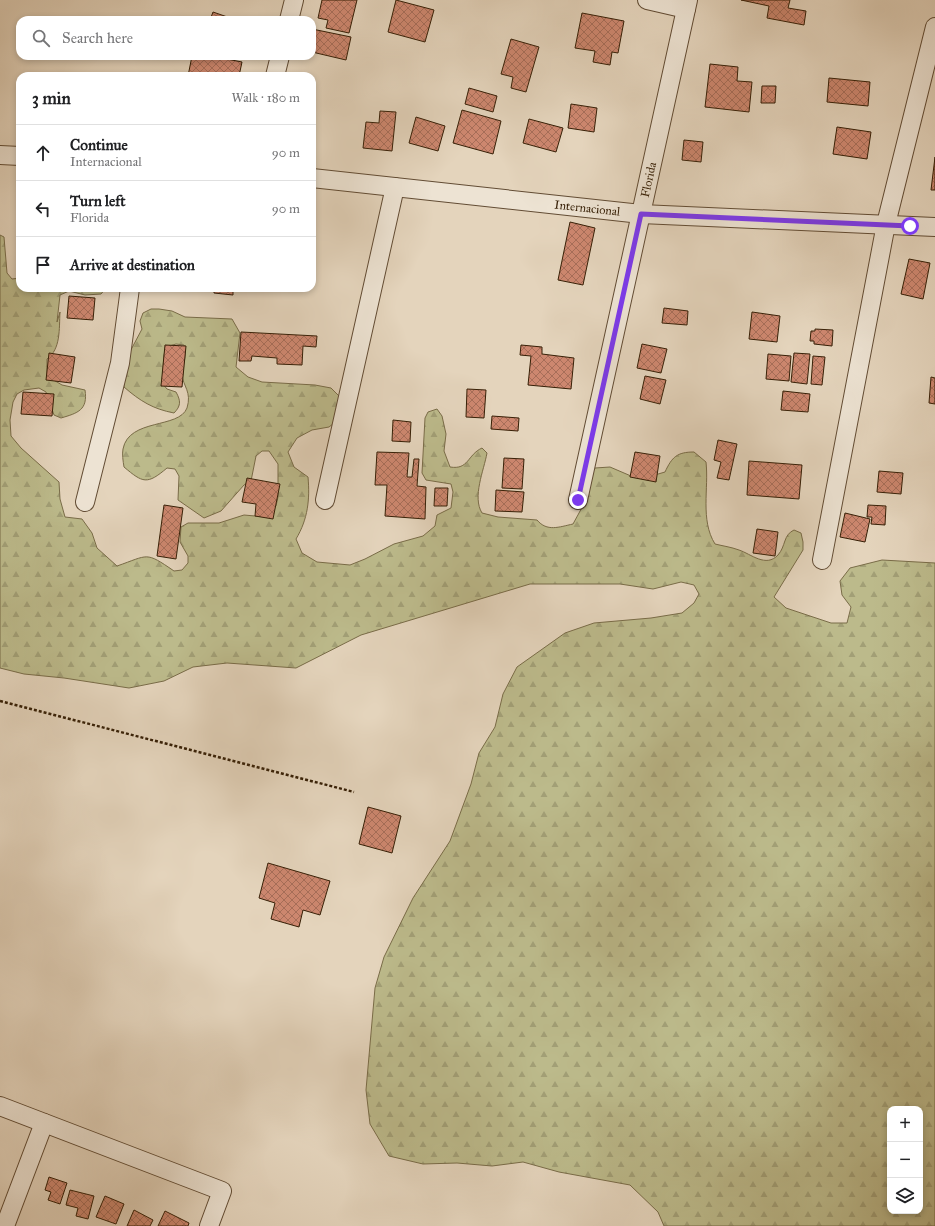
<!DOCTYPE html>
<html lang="en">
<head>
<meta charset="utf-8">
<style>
	body { margin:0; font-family:"IM FELL Great Primer",serif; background:#f6f6f6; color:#202124 }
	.controls { position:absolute; right:12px; bottom:12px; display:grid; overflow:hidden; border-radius:8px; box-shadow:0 2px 6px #0003 }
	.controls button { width:36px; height:36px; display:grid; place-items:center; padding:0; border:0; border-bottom:1px solid #e0e0e0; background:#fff; color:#202124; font:20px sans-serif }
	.stop { position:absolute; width:12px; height:12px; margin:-9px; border:3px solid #7c3aed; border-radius:50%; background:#fff }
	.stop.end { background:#7c3aed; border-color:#fff; box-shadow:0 1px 4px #0008 }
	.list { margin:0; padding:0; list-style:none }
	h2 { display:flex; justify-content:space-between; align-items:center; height:52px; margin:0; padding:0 16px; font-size:17px }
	h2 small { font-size:13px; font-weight:400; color:#757577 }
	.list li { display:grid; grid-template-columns:26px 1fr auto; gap:12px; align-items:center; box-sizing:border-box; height:56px; padding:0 16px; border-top:1px solid #e0e0e0 }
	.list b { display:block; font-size:15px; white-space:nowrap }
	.list p { margin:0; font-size:13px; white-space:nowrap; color:#757577 }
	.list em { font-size:13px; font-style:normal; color:#757577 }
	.icon { flex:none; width:22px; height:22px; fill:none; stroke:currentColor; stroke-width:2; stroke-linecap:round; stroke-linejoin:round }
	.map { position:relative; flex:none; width:935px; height:1226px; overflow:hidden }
	.search { position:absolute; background:#fff; box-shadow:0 2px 6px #0003; left:16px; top:16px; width:300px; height:44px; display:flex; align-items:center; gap:10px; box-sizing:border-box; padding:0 14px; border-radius:12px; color:#757577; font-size:15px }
	.panel { position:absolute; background:#fff; box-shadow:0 2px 6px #0003; left:16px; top:72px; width:300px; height:220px; border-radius:12px }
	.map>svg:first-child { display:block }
	.forest { fill:url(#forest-firs); stroke:#796c48; fill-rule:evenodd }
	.building { fill:url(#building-cross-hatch); stroke:#361f06 }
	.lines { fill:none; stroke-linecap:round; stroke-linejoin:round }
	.minor-casing { stroke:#624c34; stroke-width:20 }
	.path { stroke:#361f06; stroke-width:2.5; stroke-dasharray:3 2; stroke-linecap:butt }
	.minor { stroke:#ede3d3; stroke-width:18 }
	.route { stroke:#7c3aed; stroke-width:5 }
	.labels { text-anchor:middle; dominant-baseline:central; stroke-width:3; stroke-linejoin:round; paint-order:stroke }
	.street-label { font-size:12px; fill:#361f06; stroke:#ede3d3 }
</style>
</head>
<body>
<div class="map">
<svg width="935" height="1226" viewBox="0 0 935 1226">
	<defs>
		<pattern id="forest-firs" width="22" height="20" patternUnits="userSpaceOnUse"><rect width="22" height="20" fill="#bcba8b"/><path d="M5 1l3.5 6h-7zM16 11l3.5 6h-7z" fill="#a29f76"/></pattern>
		<pattern id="building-cross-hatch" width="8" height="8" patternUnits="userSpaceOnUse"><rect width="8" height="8" fill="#cd876f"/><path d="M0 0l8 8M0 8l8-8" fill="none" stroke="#a76e59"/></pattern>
	</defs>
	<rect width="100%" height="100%" fill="#e4d4bc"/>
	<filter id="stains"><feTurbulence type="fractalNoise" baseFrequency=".005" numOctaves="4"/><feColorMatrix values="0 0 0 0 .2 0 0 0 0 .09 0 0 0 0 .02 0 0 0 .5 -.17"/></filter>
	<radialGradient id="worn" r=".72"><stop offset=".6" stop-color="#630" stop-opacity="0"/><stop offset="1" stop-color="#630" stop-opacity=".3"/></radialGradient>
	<!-- forest -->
	<path class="forest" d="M0,235L4,237L7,273L12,279L20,278V288H106L101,294L85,295L69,291L60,295L57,322L60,312C59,329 61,349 47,359V376L62,385L85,390C88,410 78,413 61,418L54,415L46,392L39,388L24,390L17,394L13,402L10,420L11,436L21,448L59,482L60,499L65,517L82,519L92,533L97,548L117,566C149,555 145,551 174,571L182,570L188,563V556L180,542L181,527L188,523H219L244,515L266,517L276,506L278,497V464L269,451H262L256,456L251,481L244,485L221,511L204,518L178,500L179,476L175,469L167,468C147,485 143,483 124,467C123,461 122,454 123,449C129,418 179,429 187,408C192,392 183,386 182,375C182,364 188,356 184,345L176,344L166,347L164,355L162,383L167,389L176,392C181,401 181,406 174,413C153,409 140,401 124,387V363L142,329L140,321L143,313L151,309H159L172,311L185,317L232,319L240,333L236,367L248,377L262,382L315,385L331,388L343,400L342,417L329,427L312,430L297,438L288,452L294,467L308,477C310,499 308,519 296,539L302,553L317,562L350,565L365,559L394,544L423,536L435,526L437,515L451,508L453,492L451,484L426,480L422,473L425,418L428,412L437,409L442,416L446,434L444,451L450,467C469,470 467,455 482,448L487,453C484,470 472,497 482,513L498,517L537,520C547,532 559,527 573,524L585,502L586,482L595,468L610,467L631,476L648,477L665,472C672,457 677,452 694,452L706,462C709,488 700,520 715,544C723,546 731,547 739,550C751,554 766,568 778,555C786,546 783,535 794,530L801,533L803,542V550L774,597L786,608L831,623H847L851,607L842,595L840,581L850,568L882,560L935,563V1226H664L658,1212L630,1185L559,1172L523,1162L492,1166L457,1163L423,1164L389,1156L370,1124L366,1090L375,988L384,957L413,898L450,841L471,784L479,753L495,727L503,694L517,667L565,633L594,623L651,618L682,613L694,603L699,594L694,585L681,582L653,589L620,584H530L361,635L296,668L227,663L193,667L164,681L129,688L64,678L24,674L0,668ZM890,1109H920V1211H890Z"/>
	<!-- building -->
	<g class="building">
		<polygon points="322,0 357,0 349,33 326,28 328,20 318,18"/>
		<polygon points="396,0 434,10 425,42 388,32"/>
		<polygon points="741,0 790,0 788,8 806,11 804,25 767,18 769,6"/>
		<polygon points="213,12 236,20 210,20"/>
		<polygon points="582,13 624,21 618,53 612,52 610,65 593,62 595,51 575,48"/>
		<polygon points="312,29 351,37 346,60 312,52"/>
		<polygon points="511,39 539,47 526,92 511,88 513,77 501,74"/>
		<polygon points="192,56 211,56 242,62 239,76 188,76"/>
		<polygon points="710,64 738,67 737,81 752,82 749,112 705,107"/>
		<polygon points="829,78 870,82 868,106 827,102"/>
		<polygon points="762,86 776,86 775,103 761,103"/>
		<polygon points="469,88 497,96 493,112 465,104"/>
		<polygon points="571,104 597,108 594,132 568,128"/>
		<polygon points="462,110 501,121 493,154 453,143"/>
		<polygon points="380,111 396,112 392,151 363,148 366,122 379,123"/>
		<polygon points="416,117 445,126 438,151 409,143"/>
		<polygon points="529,119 563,128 556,152 523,143"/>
		<polygon points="837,127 871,132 867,159 833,154"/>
		<polygon points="684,140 703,142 701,162 682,160"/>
		<polygon points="935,157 935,190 931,190"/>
		<polygon points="570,222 595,228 583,285 558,280"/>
		<polygon points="909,259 930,263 923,299 901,294"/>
		<polygon points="214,288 233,288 233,295 214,293"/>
		<polygon points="69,296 95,298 93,320 67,318"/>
		<polygon points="664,308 688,311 687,325 662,323"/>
		<polygon points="752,312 780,316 777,342 749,339"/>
		<polygon points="815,329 833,330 832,346 814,344 814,341 810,341 811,331 815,331"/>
		<polygon points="241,332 317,336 316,347 303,346 302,365 277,364 277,358 252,356 251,361 239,361"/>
		<polygon points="642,344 667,349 661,373 637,368"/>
		<polygon points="165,345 186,346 182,387 161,386"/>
		<polygon points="521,345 542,347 542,354 574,358 571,389 528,385 531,356 520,355"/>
		<polygon points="49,353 75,357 71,383 46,380"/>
		<polygon points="794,353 810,354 807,384 791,382"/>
		<polygon points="768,354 791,356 789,381 766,379"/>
		<polygon points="813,356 825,357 822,385 811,384"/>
		<polygon points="645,376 666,380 660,404 640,399"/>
		<polygon points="931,377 935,378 935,404 929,403"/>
		<polygon points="467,389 486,390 484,418 466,417"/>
		<polygon points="783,391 810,394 808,412 781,410"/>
		<polygon points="23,392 54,394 52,416 21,414"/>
		<polygon points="492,416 519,418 518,431 491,429"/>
		<polygon points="393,420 411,422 410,442 392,441"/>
		<polygon points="718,440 737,444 729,480 717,478 721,462 714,460"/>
		<polygon points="377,452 409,453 407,477 412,477 414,459 419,459 417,486 426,487 425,519 385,516 387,485 375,485"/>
		<polygon points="635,452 660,456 656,482 630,477"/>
		<polygon points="504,458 524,459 522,489 502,488"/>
		<polygon points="749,461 802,465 799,499 747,495"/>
		<polygon points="879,471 903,473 901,494 877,492"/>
		<polygon points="247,478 280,484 273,519 255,516 256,504 242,502"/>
		<polygon points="435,488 448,488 447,506 434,506"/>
		<polygon points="496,490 524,492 522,512 495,511"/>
		<polygon points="164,505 183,508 176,559 157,556"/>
		<polygon points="868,505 886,506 885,525 871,524 872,517 867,517"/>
		<polygon points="845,513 870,519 865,542 840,537"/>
		<polygon points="757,529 778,532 775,556 753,553"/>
		<polygon points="368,807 401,816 392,853 359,844"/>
		<polygon points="268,863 330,881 320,915 303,910 299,927 271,919 275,903 259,898"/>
		<polygon points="49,1177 67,1183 60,1204 48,1200 51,1192 45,1190"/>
		<polygon points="70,1190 94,1196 88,1219 76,1216 78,1208 66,1205"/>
		<polygon points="105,1196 124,1204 116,1224 96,1217"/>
		<polygon points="134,1210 153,1220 150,1226 127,1226"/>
		<polygon points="165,1211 189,1223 188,1226 158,1226"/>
	</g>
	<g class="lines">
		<defs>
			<g id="minor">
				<polyline points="647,0 686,9"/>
				<polyline points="289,20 294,0"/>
				<polyline points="275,76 280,56"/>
				<polyline points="0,155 20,156"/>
				<path id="s1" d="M312,178L641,214L935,227"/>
				<polyline points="325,500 395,187"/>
				<path id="s2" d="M578,500L688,0"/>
				<polyline points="85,502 120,363 130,288"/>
				<polyline points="822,560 886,224 935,27"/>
				<polyline points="0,1106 222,1191 209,1226"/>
				<polyline points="5,1226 44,1123"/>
			</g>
		</defs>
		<!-- minor casing -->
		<use href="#minor" class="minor-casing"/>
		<!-- path -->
		<polyline class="path" points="0,701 354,792"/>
		<!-- minor -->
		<use href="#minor" class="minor"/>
	</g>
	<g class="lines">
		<!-- route -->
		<polyline class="route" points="578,500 641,214 910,226"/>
	</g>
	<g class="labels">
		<!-- street labels -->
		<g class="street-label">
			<text stroke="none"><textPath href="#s2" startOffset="328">Florida</textPath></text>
			<text stroke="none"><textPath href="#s1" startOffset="277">Internacional</textPath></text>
		</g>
	</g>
	<rect width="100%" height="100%" filter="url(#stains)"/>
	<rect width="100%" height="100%" fill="url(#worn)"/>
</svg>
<div class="controls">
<button>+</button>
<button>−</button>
<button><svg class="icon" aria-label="layers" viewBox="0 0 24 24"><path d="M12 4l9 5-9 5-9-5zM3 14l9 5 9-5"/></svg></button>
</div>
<div class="stop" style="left:910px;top:226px"></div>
<div class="stop end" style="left:578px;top:500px"></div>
<div class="search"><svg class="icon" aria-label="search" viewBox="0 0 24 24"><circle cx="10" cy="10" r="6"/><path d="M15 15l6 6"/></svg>Search here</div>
<section class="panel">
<h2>3 min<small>Walk · 180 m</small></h2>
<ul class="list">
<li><svg class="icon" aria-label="ahead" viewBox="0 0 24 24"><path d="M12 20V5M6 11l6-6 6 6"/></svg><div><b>Continue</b><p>Internacional</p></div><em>90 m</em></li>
<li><svg class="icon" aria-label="left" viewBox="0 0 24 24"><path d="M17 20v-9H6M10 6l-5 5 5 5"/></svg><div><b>Turn left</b><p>Florida</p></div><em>90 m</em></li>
<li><svg class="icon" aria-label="arrive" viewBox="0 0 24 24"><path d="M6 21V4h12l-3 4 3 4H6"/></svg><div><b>Arrive at destination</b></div></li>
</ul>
</section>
</div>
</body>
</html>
